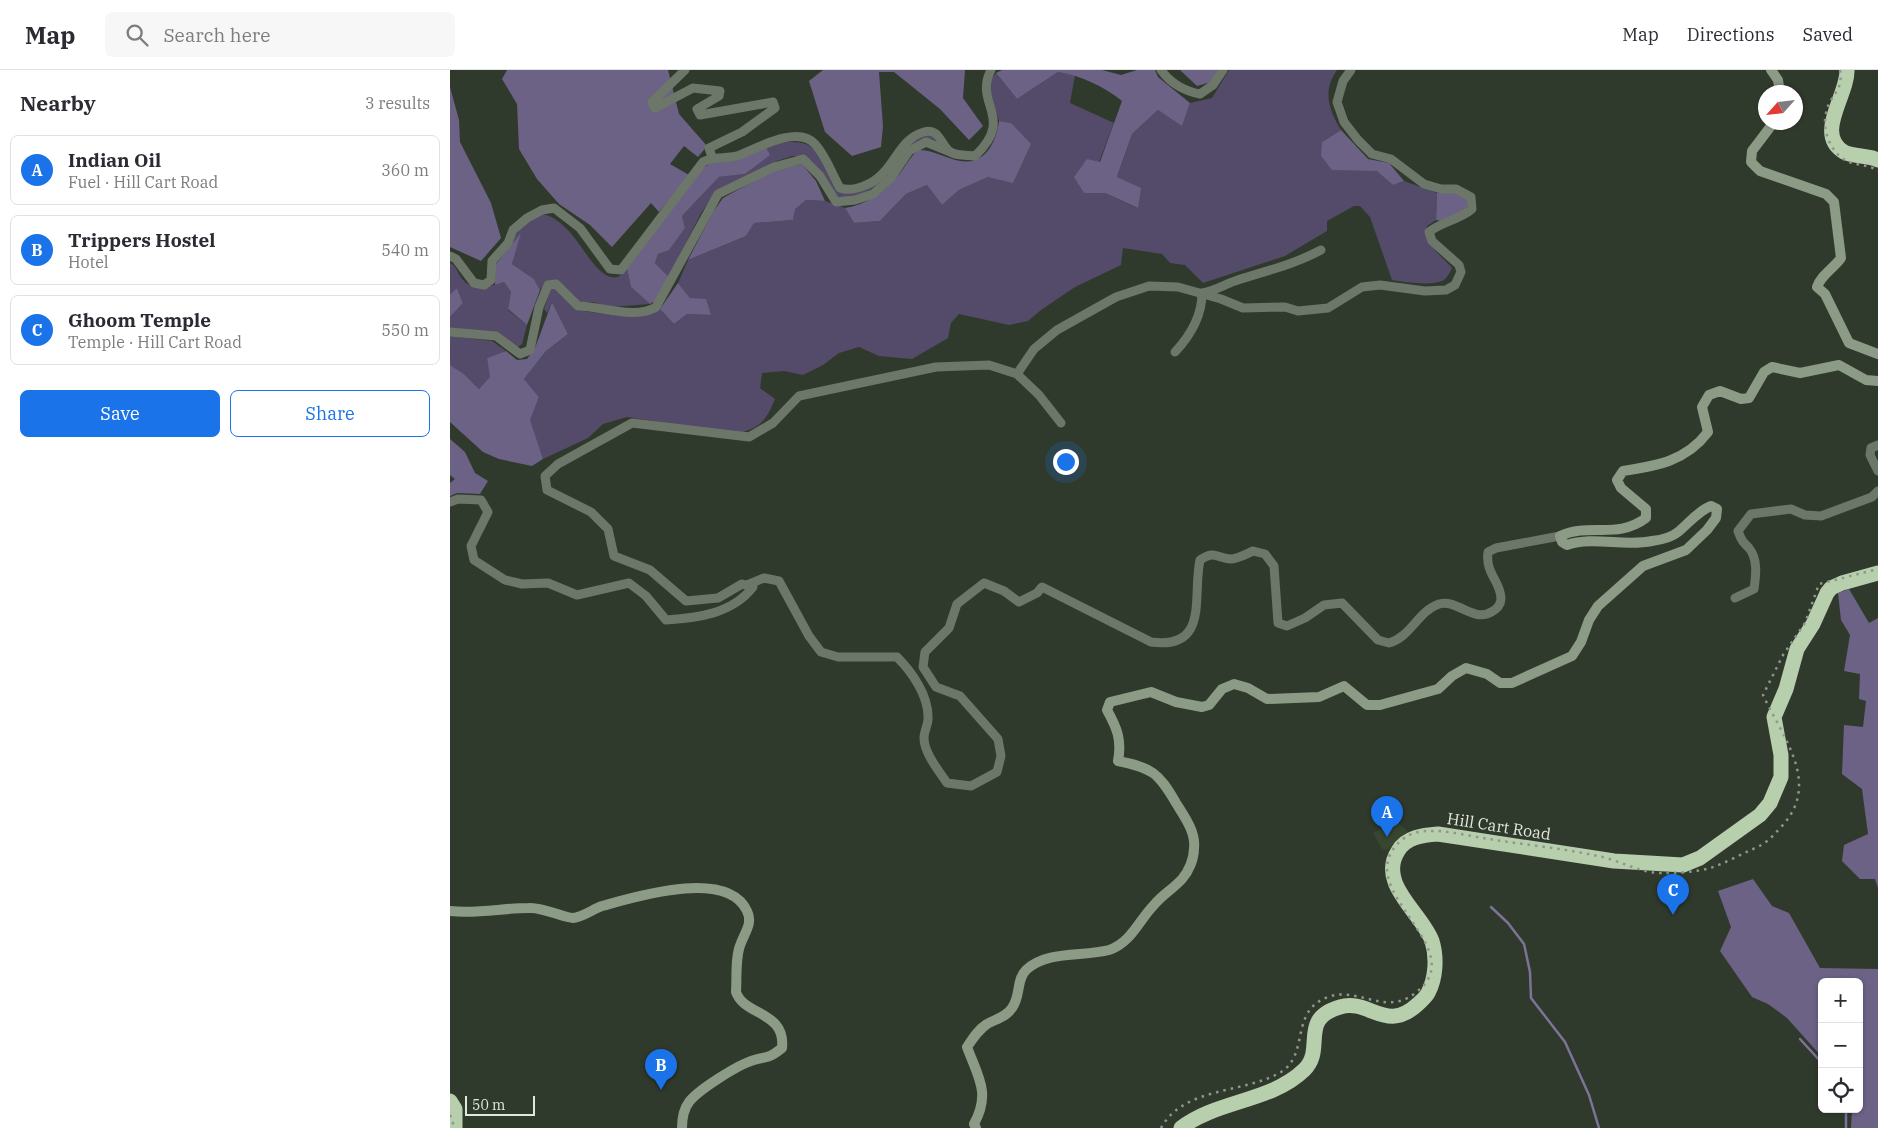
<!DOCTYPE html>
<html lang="en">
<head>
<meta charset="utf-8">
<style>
	body { margin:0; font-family:"IBM Plex Serif",serif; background:#f7f7f7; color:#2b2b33 }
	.controls { position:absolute; right:15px; bottom:15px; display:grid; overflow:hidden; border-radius:8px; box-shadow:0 1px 4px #0004 }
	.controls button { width:45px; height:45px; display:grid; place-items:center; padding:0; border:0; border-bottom:1px solid #e1e1e2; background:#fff; color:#2b2b33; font:25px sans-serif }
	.compass { position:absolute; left:1308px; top:15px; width:45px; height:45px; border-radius:50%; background:#fff; box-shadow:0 1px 4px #0004; rotate:243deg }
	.scale { position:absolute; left:15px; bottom:12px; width:70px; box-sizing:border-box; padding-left:5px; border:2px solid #e0e7de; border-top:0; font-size:14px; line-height:18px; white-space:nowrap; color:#e0e7de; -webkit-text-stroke:4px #303a2c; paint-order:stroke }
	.you { position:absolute; left:615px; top:391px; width:18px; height:18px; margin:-12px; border:4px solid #fff; border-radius:50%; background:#1a73e8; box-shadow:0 0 0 8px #1a73e833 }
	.badge { display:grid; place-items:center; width:32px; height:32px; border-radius:50%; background:#1a73e8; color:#fff; font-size:16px; font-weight:700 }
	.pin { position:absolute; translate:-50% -41px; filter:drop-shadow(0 1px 2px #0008) }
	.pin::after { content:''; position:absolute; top:26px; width:18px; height:15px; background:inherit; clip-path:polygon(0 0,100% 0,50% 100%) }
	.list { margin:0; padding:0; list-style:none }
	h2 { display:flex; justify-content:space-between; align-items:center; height:65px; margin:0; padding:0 20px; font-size:21px }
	h2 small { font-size:16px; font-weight:400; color:#7c7c81 }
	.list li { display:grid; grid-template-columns:32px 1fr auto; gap:15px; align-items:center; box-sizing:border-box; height:70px; margin:0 10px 10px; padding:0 10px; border:1px solid #e1e1e2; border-radius:8px }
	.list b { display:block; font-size:19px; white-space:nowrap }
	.list p { margin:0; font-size:16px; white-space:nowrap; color:#7c7c81 }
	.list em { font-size:16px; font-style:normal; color:#7c7c81 }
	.actions { display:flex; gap:10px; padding:15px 20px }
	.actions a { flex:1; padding:11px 0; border:1px solid #1a73e8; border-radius:8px; text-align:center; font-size:18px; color:#1a73e8 }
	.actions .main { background:#1a73e8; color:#fff }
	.icon { flex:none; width:28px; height:28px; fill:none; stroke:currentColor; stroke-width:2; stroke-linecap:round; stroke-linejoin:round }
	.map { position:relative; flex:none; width:1428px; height:1058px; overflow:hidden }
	header { display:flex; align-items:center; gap:30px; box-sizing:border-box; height:70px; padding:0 25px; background:#fff; border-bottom:1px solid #e1e1e2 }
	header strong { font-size:24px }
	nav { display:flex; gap:28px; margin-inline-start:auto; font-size:18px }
	.search { width:350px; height:45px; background:#f7f7f7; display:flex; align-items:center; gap:12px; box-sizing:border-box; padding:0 18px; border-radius:8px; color:#7c7c81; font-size:19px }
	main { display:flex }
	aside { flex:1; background:#fff }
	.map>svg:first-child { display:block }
	.built { fill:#374531 }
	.green { fill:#534b69 }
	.forest { fill:#6b6285 }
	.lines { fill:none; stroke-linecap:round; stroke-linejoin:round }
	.stream { stroke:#7c7396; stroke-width:2.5 }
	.street { stroke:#6d7769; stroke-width:9 }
	.secondary { stroke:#8b9b85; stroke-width:10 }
	.highway { stroke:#b7cfac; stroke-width:15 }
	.rail { stroke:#8e978b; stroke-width:2.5; stroke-dasharray:2.5 5; stroke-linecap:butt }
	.labels { text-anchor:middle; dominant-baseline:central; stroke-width:4; stroke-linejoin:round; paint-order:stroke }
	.street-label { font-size:16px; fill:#e0e7de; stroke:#303a2c }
</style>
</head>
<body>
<header>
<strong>Map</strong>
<div class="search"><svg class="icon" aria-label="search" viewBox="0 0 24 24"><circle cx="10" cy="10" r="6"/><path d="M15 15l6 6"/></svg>Search here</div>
<nav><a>Map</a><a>Directions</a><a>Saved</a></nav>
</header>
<main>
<aside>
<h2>Nearby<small>3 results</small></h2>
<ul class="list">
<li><span class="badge">A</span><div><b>Indian Oil</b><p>Fuel · Hill Cart Road</p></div><em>360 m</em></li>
<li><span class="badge">B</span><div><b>Trippers Hostel</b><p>Hotel</p></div><em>540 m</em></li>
<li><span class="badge">C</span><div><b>Ghoom Temple</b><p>Temple · Hill Cart Road</p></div><em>550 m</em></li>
</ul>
<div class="actions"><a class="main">Save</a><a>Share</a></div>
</aside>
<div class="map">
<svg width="1428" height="1058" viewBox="0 0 1428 1058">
	<rect width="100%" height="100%" fill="#303a2c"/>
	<!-- built -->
	<polygon class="built" points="945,751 958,761 937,780 932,779 923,763"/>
	<!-- green -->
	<g class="green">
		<path d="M779,0H887C872,21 879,40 891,60L872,72L927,100L943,115L954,111L987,123L986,150L977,156C973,174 991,185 1002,198C1000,202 998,206 995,209C986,217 954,212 942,210L920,147L910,136H904L877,151V161L835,186L753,213L735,195L720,193L712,184L673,178L671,195L625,217L591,240L578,251L559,255L509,244L501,253L498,268L462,289L429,286L409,277L389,283L373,295L353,305L334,301L312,303L310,318L325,329C315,353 311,356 287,364L177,347L153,354L138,368L93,389L79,350L89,327L74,309L96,281L118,264L102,232L97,243L94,239L101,218L108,217L126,240C151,243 188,252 210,239L224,254L237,244L260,245L240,228L228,213L238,190L296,166L304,153L343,150L344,139L356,130L375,131L395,138L404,153L430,151L456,124L477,115L492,135L509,120L538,107L561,53L549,51L540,20V10L546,3L567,29L608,2L625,5L620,33L664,53L649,92L634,122L655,123L687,138L667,108L682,64L708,40L732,55L740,33L762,28Z"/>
		<path d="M482,65L487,70L477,69C457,89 418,136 386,127L372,103L355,86H342L327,91L261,129L251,143L219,207L205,193L208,184L219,179L235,158L232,146L269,107L295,104L319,84L315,75C368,66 364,76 388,119L414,118C432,100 455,67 482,65Z"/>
		<path d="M93,144C127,153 137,200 161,207C168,209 173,204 177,199L181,217L200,234L160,237L143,232H128C119,221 111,211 96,211L90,220L84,209L62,194L70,165L63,173C68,156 78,150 93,144Z"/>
		<path d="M0,193C6,196 7,201 10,206C22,224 37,217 54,212L61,222L58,240L77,255L72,274L67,278L46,262L0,258V247L13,233L7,218L0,224Z"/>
		<polygon points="0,266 42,271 56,281 37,288 41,307 29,319 14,304 0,295"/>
	</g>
	<!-- forest -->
	<g class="forest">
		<polygon points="57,0 218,0 229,44 257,76 248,87 234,76 220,94 239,105 209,142 201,133 162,177 140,155 109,134 87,109 69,79 67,34 52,9"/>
		<polygon points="373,0 515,0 513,28 533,56 519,70 490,39 444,2 429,2 433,56 431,77 402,86 375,62 359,11"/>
		<path d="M552,0H652L671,5L687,0H705L708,7L740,33L732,56L708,40L682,64L667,107L691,118L688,138L655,123H634L624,107L637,89L650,92L672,31C653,16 632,6 608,2L567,29L546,3Z"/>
		<polygon points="730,0 768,0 761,12 747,16"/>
		<polygon points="0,17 9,50 10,72 41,133 51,168 31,191 0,177"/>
		<path d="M549,51L561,53L581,74L563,113L538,107L509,120L492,135L477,115L456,124L430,151L404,153L395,138C415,135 433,123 447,107C455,98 458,89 468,80C484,80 495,88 510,91C536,95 546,72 549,51Z"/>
		<polygon points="891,60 918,89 939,93 954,111 943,115 927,101 882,100 871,86 872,72"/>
		<polygon points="315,75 320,85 295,104 269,107 232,146 235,158 219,180 208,184 205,193 219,207 205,231 200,234 181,217 177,199 249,101 262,92 285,91"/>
		<polygon points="352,94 366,111 375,131 356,130 345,139 343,150 304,153 296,166 238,190 263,142 273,128 324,100"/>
		<polygon points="1005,121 1018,128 1017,139 995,152 986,150 987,123"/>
		<polygon points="71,163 62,194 84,209 90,220 77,255 58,239 61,222 54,212 45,215 46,194"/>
		<polygon points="228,213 240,228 256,229 261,245 237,244 224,254 210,239"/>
		<polygon points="7,218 13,233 0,247 0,224"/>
		<polygon points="102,232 118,264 96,281 74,309 89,327 80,350 93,389 82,396 49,389 33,382 0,352 0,295 14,304 29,319 40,307 37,288 56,281 67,290 77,289 85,278"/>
		<polygon points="0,369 15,382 25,403 38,411 30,424 7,423 0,426 0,413 5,409 0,405"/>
		<polygon points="1399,519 1419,553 1428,548 1428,818 1425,809 1410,809 1392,791 1394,775 1418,764 1412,719 1392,704 1394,655 1413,657 1416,631 1409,629 1410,604 1394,601 1400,565 1391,550 1388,523"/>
		<polygon points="1303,809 1322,836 1339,843 1370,898 1428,899 1428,1058 1401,1058 1402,1039 1409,1039 1409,912 1372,912 1372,987 1337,948 1318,934 1302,927 1270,881 1281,857 1268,821"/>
	</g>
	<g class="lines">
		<!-- stream -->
		<g class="stream">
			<polyline points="1041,837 1058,853 1074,874 1080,902 1081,928 1115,972 1139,1025 1149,1058"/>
			<polyline points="1350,969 1372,993"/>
			<polyline points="1396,1058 1396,1039"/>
		</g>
		<!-- street -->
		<g class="street">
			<polyline points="235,0 202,32 205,38 243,18 270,21 269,26 247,39 250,45 323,32 325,38 292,62 259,78 262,87"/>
			<path d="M711,0C721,14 734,21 750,24L763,15L773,0"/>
			<path d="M0,186L6,189L24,213L34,215L41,210L42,191L58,173L63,160L77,148L92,140L104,138L130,158L160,199L171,200L253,92C265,85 277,90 290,85C309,77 348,55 365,74C376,86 382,104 390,118C399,121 407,119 416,115C444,104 447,69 474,62C489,58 490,73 499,81C505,86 517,85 525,86C566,47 523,34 541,0"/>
			<path d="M0,262L46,266L70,284L80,280L89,237L98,215L106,214L128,236C150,236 186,250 206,237L268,124L324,97L353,89L370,106L386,132L405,130L423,124L441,108L459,81L476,72L498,81"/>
			<path d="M725,282C740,266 752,245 752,223C765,221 773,215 785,211C815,201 843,195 871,180"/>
			<path d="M567,304L584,279L607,260L666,227L699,216L728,217L771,229L793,238L835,237L848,241L878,238L912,217L930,215L975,221L996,220L1005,215L1011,202L1009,195L982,171L979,162C991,152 1009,150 1022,139L1021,127L1006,119H991L974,114L941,89L922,84L908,70L894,52L887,32L893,11L901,0"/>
			<polyline points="1428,375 1421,378 1420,385 1428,401"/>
			<path d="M0,432L8,429L31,430L38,442L21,476L24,490L55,510L72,514L98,513L127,525L179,513L196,526L216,550C247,548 282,544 303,517L292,514L268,528L236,531L200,500L164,486L158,459L141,442L97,420L95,406L108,394L182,353L299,367L323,353L349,326L486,297L539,295L567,304L589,325L611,353"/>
			<path d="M297,515L314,508L329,511L359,566L371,582L388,587H447C462,602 479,626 478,649C478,655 474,661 474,668C474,683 489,701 497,713L521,716L547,702L551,686L548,669L510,626L486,617L473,597L475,582L499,558L507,534L534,513L554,521L569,532L587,523L592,517L701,572C760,580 742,526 750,490C765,480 766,488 780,489C788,489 796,484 803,481L815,484L824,496L828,553L837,556L855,548L874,535L892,533L928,570L939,573C961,567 968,541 989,534C1009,529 1023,554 1043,541C1047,539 1051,534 1051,529C1051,511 1035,504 1038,482L1046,478L1110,466"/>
			<path d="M1285,528L1304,519C1306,505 1308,489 1299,478C1293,472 1291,470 1288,461L1301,444L1341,439L1355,445L1371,446L1422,427L1428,421"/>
		</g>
		<!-- secondary -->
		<g class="secondary">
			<polyline points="1321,0 1328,10 1330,22"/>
			<path d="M1324,52L1302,81L1301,92L1310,101L1376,124L1384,132L1391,188C1383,199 1371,205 1367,217L1375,224L1399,273L1428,284"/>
			<path d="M0,841C28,844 52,838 79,838C93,837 114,848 123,848C133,847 143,839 152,836C185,827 277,798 297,841C303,853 295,862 291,873C285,886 287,907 286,922C294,946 336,941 332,978C318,989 319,986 304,990C289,994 248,1020 239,1032C233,1040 232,1048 232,1058"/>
			<path d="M526,1058L524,1054C541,1023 528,1007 517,977C523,968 528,960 537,954C546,949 556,947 562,938C571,926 566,910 576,900C597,880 633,887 659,880C681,873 689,850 704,835C712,825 723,819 732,809C739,801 744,789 744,778C746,762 734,746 726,733C708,702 702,698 668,691C672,670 667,658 657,640L660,632L701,622L726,632L752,637L759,635L772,619L784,614L798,618L817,629L869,627L894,616L917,635H930L988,619L1002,606L1016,598L1037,604L1050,613H1062L1122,586L1131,572L1139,550L1148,536L1193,496L1236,480L1257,460L1266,448L1267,439L1261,436C1248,441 1239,453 1228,462C1222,467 1210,470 1202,471C1174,477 1144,466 1117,475L1112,472L1110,466C1141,452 1166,470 1196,448V439L1171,418L1167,410L1173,401C1207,396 1236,391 1258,362L1252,337L1259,325L1270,321L1291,329L1299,328L1314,302L1322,297L1350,303L1389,295L1416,310L1428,311"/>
		</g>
		<!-- highway -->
		<g class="highway">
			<path d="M1397,0C1398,25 1364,64 1394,82C1404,87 1418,85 1428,90"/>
			<polyline points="0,1031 5,1039 5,1058"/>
			<path d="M731,1058C767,1030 821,1032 854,1000C876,979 848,949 890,937C919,928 936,964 968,934C971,931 976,927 978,923C986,908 987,887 982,871C972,843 927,814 948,781C956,767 973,765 988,764L1164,791L1233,795L1250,788L1310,745L1320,733L1331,707V685L1324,647L1336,619L1347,579L1363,554L1377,523L1381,518L1392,513L1428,503"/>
		</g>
		<!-- rail -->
		<g class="rail">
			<path d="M1390,0C1394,22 1379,25 1376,43C1372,60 1380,81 1395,90C1405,96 1419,94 1428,101"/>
			<polyline points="0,1045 3,1053 2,1058"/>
			<path d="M711,1058C734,1016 794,1024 831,1002C860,984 839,941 878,927C907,916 935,946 964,924C1023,882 913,828 942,781C947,773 954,767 962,764C967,762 972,761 977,761C997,760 1019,766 1039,769C1075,775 1112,778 1148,786C1169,790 1192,804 1213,803C1228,803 1246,802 1260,798C1274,794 1289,785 1303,779C1316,774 1322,767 1331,757C1372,714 1333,668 1313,625L1333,585L1355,553L1369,514L1428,499"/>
		</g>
	</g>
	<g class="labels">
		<!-- street labels -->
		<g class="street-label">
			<text transform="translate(1049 756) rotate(9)">Hill Cart Road</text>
		</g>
	</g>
</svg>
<div class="controls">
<button>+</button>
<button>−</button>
<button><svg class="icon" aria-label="locate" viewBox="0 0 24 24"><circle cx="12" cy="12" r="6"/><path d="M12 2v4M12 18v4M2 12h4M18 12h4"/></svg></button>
</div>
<svg class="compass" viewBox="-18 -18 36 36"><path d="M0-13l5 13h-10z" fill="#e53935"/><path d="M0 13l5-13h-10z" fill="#7c7c81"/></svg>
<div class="scale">50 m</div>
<div class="you"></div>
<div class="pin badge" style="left:937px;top:767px">A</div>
<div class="pin badge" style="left:211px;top:1020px">B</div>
<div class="pin badge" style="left:1223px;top:845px">C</div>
</div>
</main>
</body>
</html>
